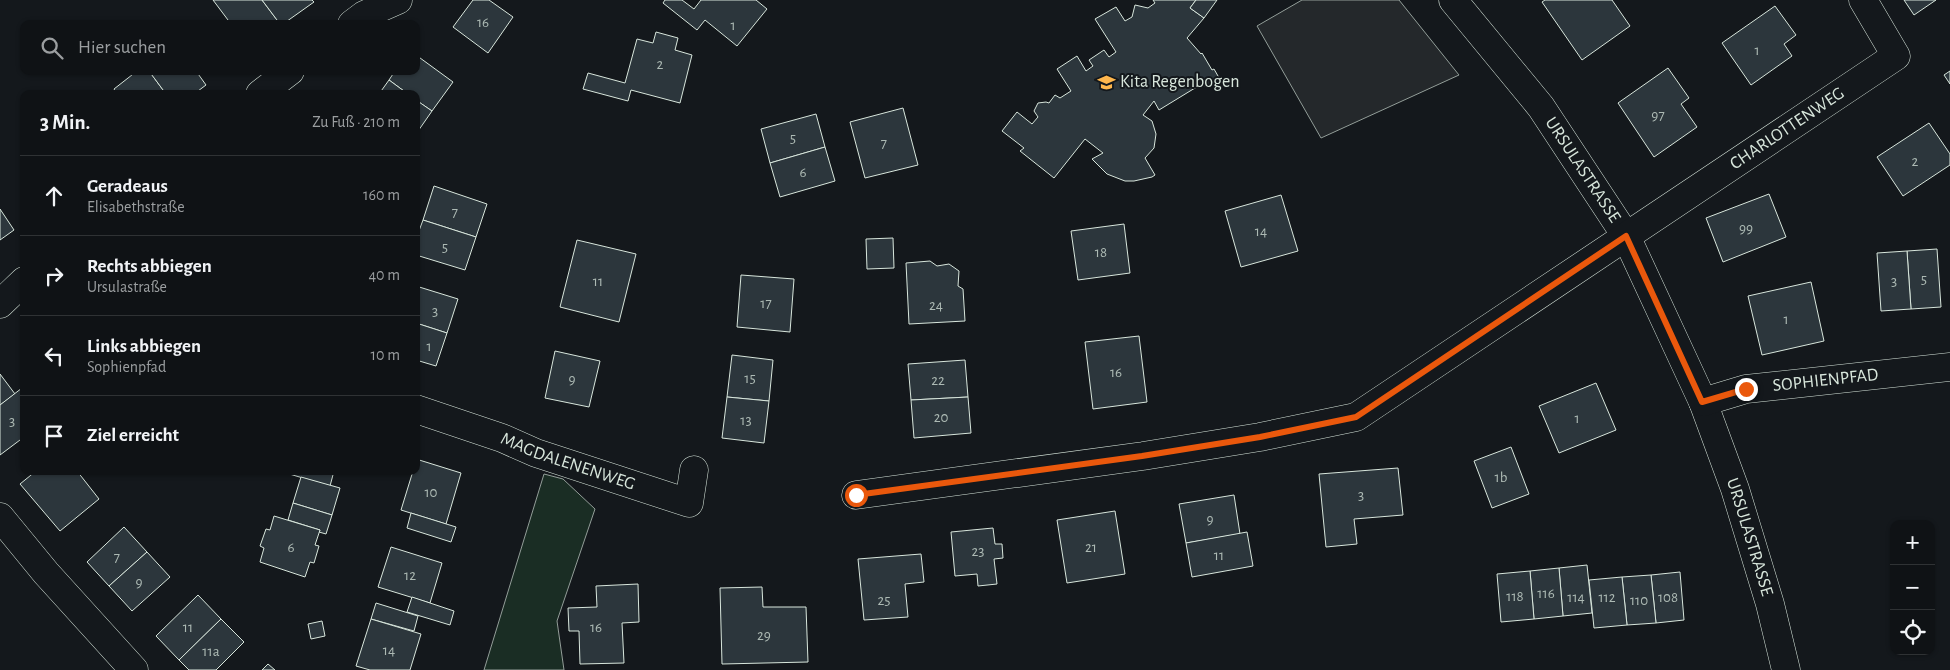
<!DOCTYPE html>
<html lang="de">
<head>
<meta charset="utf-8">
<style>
	body { margin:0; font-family:"Alegreya Sans",sans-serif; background:#181b1e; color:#f1f3f6 }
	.controls { position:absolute; right:15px; bottom:15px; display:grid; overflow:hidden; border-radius:10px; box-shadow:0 1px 4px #0004 }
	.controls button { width:45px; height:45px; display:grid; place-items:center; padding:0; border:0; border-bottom:1px solid #2f3234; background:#0f1215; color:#f1f3f6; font:25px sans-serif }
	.stop { position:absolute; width:15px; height:15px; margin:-11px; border:4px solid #ea580c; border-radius:50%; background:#fff }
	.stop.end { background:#ea580c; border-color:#fff; box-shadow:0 1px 5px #0008 }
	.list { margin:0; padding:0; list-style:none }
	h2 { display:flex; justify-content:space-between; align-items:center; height:65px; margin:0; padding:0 20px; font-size:21px }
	h2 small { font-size:16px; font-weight:400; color:#9b9ea0 }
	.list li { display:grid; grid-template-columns:32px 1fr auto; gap:15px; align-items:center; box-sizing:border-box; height:80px; padding:0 20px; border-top:1px solid #2f3234 }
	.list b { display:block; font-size:19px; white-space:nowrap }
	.list p { margin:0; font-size:16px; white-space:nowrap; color:#9b9ea0 }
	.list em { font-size:16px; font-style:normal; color:#9b9ea0 }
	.icon { flex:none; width:28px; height:28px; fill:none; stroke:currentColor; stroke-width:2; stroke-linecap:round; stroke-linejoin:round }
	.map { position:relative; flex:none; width:1950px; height:670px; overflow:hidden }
	.search { position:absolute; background:#0f1215; box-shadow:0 1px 4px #0004; left:20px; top:20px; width:400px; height:55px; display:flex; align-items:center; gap:12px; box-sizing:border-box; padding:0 18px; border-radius:10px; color:#9b9ea0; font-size:19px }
	.panel { position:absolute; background:#0f1215; box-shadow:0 1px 4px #0004; left:20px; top:90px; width:400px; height:385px; border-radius:10px }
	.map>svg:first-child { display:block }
	.green { fill:#1a2d24; stroke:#939e99 }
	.parking { fill:#24282b; stroke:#939e99 }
	.building { fill:#2c363c; stroke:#d8e6dc }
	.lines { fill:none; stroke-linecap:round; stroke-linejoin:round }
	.minor-casing { stroke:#d8e6dc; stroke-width:29 }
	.minor { stroke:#14181c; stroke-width:28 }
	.route { stroke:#ea580c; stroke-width:6 }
	.labels { text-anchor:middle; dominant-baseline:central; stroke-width:4; stroke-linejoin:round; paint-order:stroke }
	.number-label { font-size:15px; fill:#adbab4 }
	.poi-label { font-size:18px; fill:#d8e6dc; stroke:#14181c; text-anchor:start }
	.street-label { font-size:18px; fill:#d8e6dc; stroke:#14181c }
</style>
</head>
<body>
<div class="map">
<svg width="1950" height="670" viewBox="0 0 1950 670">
	<rect width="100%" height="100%" fill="#14181c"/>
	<!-- green -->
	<polygon class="green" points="544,474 563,479 595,509 557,621 564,670 484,670"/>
	<!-- parking -->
	<polygon class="parking" points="1302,0 1399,0 1459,75 1321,138 1257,26"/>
	<!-- building -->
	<g class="building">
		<polygon points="213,0 262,0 280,24 231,24"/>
		<polygon points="262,0 312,0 314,2 283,24 280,24"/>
		<polygon points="473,0 489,0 513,17 488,53 453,27"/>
		<polygon points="665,0 682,0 694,9 701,0 756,0 767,9 737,46 705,20 697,30 663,3"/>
		<polygon points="1153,0 1196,0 1190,8 1204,18 1187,38 1201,54 1202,53 1212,70 1214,69 1222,83 1195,88 1159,110 1154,101 1143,115 1152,121 1156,134 1154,148 1145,158 1155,175 1152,177 1134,181 1125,181 1107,174 1092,159 1103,153 1085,139 1054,178 1020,151 1024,148 1002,131 1017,112 1032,124 1038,117 1034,111 1038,103 1046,102 1049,103 1055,95 1060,98 1071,91 1057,69 1077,56 1086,71 1093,66 1089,60 1104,50 1109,57 1116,52 1095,19 1116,7 1125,21 1132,17 1135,5 1148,8 1155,3"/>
		<polygon points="1196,0 1217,0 1204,18 1190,8"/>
		<polygon points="1545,0 1612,0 1630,26 1582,60 1542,2"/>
		<polygon points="1904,0 1936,0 1914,15"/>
		<polygon points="1775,6 1796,35 1784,44 1792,56 1751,85 1722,43"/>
		<polygon points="656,32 678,38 675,50 692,55 680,103 631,90 628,101 583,89 588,73 625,83 637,39 653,43"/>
		<polygon points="416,55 453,82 432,111 416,100 416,94 408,94 389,80 395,71 416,71"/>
		<polygon points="1668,68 1689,98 1681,104 1697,127 1654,157 1618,103"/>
		<polygon points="137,71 149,71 166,94 117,94 114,89"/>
		<polygon points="149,71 196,71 206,85 194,94 166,94"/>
		<polygon points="1950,71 1950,84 1944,75"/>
		<polygon points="389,80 408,94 379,94"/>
		<polygon points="416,100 432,111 416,134"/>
		<polygon points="903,108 918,165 865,178 850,122"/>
		<polygon points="816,114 825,147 770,163 761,129"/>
		<polygon points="1929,123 1950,154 1950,165 1903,196 1877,157"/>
		<polygon points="825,147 835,181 780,197 770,163"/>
		<polygon points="434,186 487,204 476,237 423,220"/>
		<polygon points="1769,194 1786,237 1723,262 1706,218"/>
		<polygon points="1281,195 1298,251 1241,267 1225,211"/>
		<polygon points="0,209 14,230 0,240"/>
		<polygon points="423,220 476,237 465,270 416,255 416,239"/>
		<polygon points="1124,224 1130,273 1078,280 1071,231"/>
		<polygon points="893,238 894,268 867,269 866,239"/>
		<polygon points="577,240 636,254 619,322 560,307"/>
		<polygon points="1937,249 1941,307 1911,309 1907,251"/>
		<polygon points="1907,251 1911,309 1881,311 1877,253"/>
		<polygon points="930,261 937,266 949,264 959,271 958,286 963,289 965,321 909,324 906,263"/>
		<polygon points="741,275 794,279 790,332 737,327"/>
		<polygon points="1811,282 1824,341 1762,355 1748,296"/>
		<polygon points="416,286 458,299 447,333 416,323"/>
		<polygon points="416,323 447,333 436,366 416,360"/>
		<polygon points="1139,336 1147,402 1093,409 1085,342"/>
		<polygon points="555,351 600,361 589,407 545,398"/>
		<polygon points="732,355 773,360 769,401 727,397"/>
		<polygon points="965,360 968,397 911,400 908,364"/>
		<polygon points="0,374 15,394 0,405"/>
		<polygon points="1596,383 1616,430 1559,453 1539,406"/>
		<polygon points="22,388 24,391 24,437 0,455 0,405"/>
		<polygon points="727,397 769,401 764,443 722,438"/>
		<polygon points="968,397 971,433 914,438 911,400"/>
		<polygon points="1511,447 1529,494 1492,508 1474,461"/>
		<polygon points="416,459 461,473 446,524 401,510 413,471 416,471"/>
		<polygon points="1398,468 1403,515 1354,519 1357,544 1326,547 1319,474"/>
		<polygon points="36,471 77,471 99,499 60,531 20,484"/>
		<polygon points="286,471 334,471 330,486 286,473"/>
		<polygon points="301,477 340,488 332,515 293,503"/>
		<polygon points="1234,495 1240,534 1186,543 1179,504"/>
		<polygon points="293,503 332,515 326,534 319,532 320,530 288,520"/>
		<polygon points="1115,511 1125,574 1067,583 1057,520"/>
		<polygon points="411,513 456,527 451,542 407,528"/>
		<polygon points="274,516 320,530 315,545 319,546 314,563 310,562 305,577 260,562 264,548 260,546 266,529 270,530"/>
		<polygon points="124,527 147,552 109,586 87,562"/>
		<polygon points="993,528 995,544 1002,544 1003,558 994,559 997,584 978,586 977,574 955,576 951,532"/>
		<polygon points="1247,532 1253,566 1192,577 1186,543"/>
		<polygon points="391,547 442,563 430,603 378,587"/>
		<polygon points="147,552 170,577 132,611 109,586"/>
		<polygon points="921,554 924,582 905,584 908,617 864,620 858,559"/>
		<polygon points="1587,565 1592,613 1563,616 1559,568"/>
		<polygon points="1559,568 1563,616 1534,619 1530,571"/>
		<polygon points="1530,571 1534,619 1501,622 1497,574"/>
		<polygon points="1680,572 1684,620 1656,623 1651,575"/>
		<polygon points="1651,575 1656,623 1627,625 1622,577"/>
		<polygon points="1622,577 1627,625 1594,628 1589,580"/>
		<polygon points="638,584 639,622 622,623 624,663 580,664 579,631 569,631 568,608 597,607 596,586"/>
		<polygon points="762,587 763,607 806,607 808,662 722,664 720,588"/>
		<polygon points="198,595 221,619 179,660 156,636"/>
		<polygon points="412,597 454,611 450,625 407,612"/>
		<polygon points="376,603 418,616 414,631 371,619"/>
		<polygon points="221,619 244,642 216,670 189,670 179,660"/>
		<polygon points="371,619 421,634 410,670 370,670 356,666"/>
		<polygon points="322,621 325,636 311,639 308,624"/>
		<polygon points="268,664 275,670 262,670"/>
	</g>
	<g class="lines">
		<defs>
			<g id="minor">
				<path id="s1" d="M1453,0L1541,107L1626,236L1703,402L1735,489L1770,604L1786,670"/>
				<polyline points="352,24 364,15 398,0"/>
				<polyline points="260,94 290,71"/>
				<polyline points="0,304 24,281"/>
				<path id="s2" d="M1703,402L1746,389L1950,367"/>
				<path id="s3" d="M416,409L502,438L536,453L689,503L694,470"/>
				<path id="s4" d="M856,495L1143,456L1260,437L1356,417L1896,56L1863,0"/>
				<polyline points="0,517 46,573 134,670"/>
			</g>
		</defs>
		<!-- minor casing -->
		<use href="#minor" class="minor-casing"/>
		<!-- minor -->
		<use href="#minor" class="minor"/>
	</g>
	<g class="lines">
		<!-- route -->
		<polyline class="route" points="856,495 1142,456 1260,437 1356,417 1626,236 1702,402 1746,389"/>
	</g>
	<!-- icons -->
	<defs>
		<symbol id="school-bare" viewBox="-9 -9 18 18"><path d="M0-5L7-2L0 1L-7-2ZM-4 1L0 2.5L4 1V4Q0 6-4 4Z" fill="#ffb74d" stroke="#14181c" stroke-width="2.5" paint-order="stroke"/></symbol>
	</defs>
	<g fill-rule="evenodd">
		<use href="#school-bare" x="1094" y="70" width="25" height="25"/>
	</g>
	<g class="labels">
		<!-- number labels -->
		<g class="number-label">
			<text x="483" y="22">16</text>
			<text x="733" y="25">1</text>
			<text x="1757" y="50">1</text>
			<text x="660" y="64">2</text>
			<text x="1658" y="115">97</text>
			<text x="793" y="138">5</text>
			<text x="884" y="143">7</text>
			<text x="1915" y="161">2</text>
			<text x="803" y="172">6</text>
			<text x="455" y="212">7</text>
			<text x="1746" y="228">99</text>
			<text x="1261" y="231">14</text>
			<text x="445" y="247">5</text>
			<text x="1101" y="252">18</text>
			<text x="1924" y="279">5</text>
			<text x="598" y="281">11</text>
			<text x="1894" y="281">3</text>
			<text x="766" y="303">17</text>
			<text x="936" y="305">24</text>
			<text x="435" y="311">3</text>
			<text x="1786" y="319">1</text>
			<text x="429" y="346">1</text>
			<text x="1116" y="372">16</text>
			<text x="750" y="378">15</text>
			<text x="572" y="379">9</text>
			<text x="938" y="380">22</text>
			<text x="941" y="417">20</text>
			<text x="1577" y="418">1</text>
			<text x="746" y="420">13</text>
			<text x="12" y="421">3</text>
			<text x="1501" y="477">1b</text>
			<text x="431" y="492">10</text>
			<text x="1361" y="495">3</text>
			<text x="1210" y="519">9</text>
			<text x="291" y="547">6</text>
			<text x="1091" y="547">21</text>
			<text x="978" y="551">23</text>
			<text x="1219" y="555">11</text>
			<text x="117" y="557">7</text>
			<text x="410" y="575">12</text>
			<text x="139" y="582">9</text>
			<text x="1546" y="593">116</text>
			<text x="1515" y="596">118</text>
			<text x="1576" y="597">114</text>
			<text x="1607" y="597">112</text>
			<text x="1668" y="597">108</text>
			<text x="884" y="600">25</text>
			<text x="1639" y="600">110</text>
			<text x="188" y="627">11</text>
			<text x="596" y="627">16</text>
			<text x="764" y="635">29</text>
			<text x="389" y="650">14</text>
			<text x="211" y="651">11a</text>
		</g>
		<!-- poi labels -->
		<g class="poi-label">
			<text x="1120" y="82">Kita Regenbogen</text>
		</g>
		<!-- street labels -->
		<g class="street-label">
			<text stroke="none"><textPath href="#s4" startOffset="1025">CHARLOTTENWEG</textPath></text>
			<text stroke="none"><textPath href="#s1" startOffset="214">URSULASTRASSE</textPath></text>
			<text stroke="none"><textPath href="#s2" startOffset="125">SOPHIENPFAD</textPath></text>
			<text stroke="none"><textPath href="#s3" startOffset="161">MAGDALENENWEG</textPath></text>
			<text stroke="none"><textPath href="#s1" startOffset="619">URSULASTRASSE</textPath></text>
		</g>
	</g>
</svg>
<div class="controls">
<button>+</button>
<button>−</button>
<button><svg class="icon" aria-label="locate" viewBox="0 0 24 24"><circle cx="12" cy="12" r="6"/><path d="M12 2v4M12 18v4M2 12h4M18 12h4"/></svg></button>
</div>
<div class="stop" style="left:856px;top:495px"></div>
<div class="stop end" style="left:1746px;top:389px"></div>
<div class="search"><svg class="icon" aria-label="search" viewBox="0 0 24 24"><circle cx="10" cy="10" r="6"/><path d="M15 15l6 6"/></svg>Hier suchen</div>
<section class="panel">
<h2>3 Min.<small>Zu Fuß · 210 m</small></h2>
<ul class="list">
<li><svg class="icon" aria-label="ahead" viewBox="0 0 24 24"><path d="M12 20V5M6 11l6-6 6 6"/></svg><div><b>Geradeaus</b><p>Elisabethstraße</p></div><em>160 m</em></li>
<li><svg class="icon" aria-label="right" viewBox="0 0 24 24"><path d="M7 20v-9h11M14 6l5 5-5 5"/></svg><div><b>Rechts abbiegen</b><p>Ursulastraße</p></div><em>40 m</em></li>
<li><svg class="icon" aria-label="left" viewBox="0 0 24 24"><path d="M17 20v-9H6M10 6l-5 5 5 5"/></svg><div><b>Links abbiegen</b><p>Sophienpfad</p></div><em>10 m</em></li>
<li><svg class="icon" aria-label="arrive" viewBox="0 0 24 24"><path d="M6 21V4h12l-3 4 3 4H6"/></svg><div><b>Ziel erreicht</b></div></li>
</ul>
</section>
</div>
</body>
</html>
